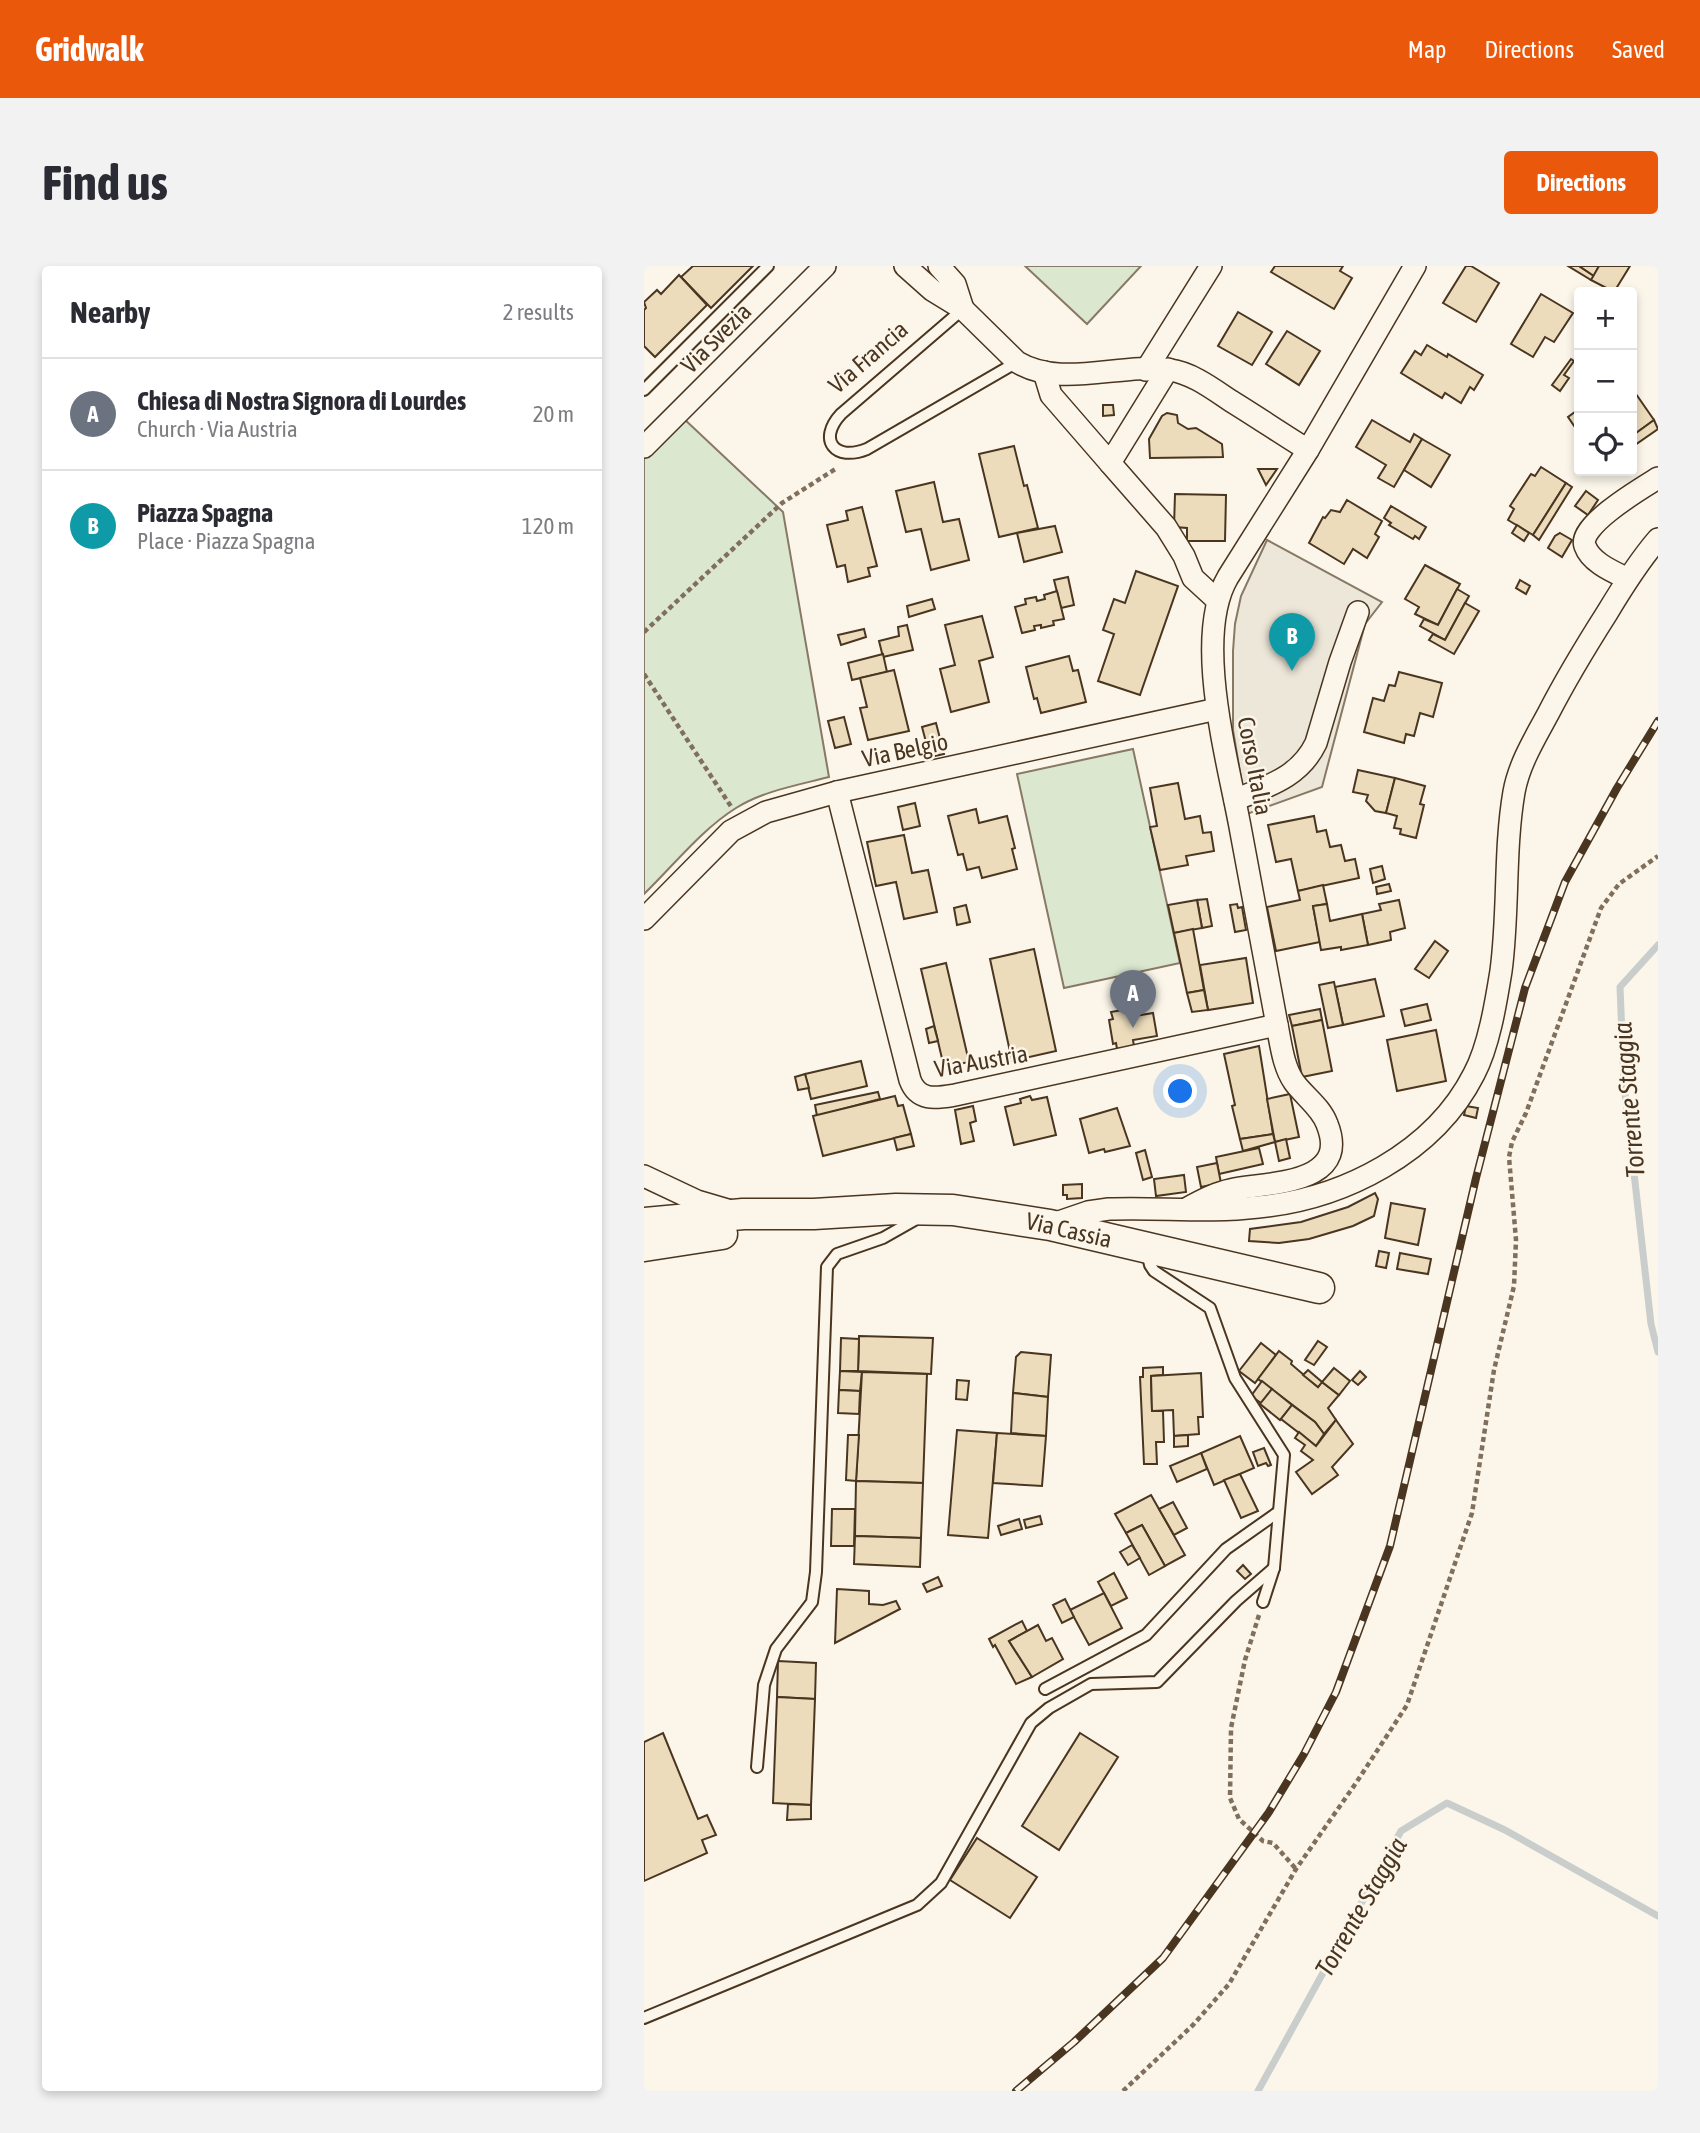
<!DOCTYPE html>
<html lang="en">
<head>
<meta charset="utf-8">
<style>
	body { margin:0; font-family:"Asap Condensed",sans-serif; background:#f2f2f3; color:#2b2b33 }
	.controls { position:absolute; right:21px; top:21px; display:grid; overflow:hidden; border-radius:7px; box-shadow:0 4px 10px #0003 }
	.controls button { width:63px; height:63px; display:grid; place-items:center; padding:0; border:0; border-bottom:2px solid #e1e1e2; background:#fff; color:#2b2b33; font:35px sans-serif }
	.you { position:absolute; left:537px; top:826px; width:24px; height:24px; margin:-18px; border:5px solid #fff; border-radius:50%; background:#1a73e8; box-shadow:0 0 0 10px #1a73e833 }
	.badge { display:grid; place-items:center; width:46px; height:46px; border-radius:50%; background:#ea580c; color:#fff; font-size:23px; font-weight:700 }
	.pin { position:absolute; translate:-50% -58px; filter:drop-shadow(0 2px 4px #0008) }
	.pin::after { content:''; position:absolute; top:37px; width:24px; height:21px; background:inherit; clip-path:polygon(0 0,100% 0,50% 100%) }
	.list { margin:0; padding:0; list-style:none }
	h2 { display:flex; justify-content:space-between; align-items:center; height:91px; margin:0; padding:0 28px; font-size:30px }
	h2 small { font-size:23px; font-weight:400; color:#7c7c81 }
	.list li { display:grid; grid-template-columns:46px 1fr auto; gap:21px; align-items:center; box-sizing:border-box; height:112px; padding:0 28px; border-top:2px solid #e1e1e2 }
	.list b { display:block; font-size:26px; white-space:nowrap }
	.list p { margin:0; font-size:23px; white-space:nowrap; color:#7c7c81 }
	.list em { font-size:23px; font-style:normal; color:#7c7c81 }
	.icon { flex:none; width:38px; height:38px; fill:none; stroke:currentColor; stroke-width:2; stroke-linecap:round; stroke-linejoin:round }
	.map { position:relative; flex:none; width:1014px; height:1825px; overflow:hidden; border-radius:7px }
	header { display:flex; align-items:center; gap:42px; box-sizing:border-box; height:98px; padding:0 35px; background:#ea580c; color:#fff }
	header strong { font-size:33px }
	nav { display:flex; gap:38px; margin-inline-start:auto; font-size:24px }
	.intro { display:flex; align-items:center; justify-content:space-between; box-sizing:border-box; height:168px; padding:0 42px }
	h1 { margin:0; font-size:49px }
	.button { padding:18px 32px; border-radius:7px; background:#ea580c; color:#fff; font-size:24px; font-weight:700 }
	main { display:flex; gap:42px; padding:0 42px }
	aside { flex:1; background:#fff; border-radius:7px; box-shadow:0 4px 10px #0003 }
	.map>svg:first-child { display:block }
	.green { fill:#dce7d0; stroke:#887966; stroke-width:2 }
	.parking { fill:#ede7d9; stroke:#887966; stroke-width:2 }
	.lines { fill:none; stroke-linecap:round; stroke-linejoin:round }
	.stream { stroke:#c9cecd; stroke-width:7 }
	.building { fill:#ecdcbc; stroke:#4a3520; stroke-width:2 }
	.lane-casing { stroke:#4a3520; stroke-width:14 }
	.street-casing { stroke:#4a3520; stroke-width:24 }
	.secondary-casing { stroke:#4a3520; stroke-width:33 }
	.path { stroke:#7f6f5c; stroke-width:4.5; stroke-dasharray:5 3.5; stroke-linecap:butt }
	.lane { stroke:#fbf6e9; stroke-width:10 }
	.street { stroke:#fbf6e9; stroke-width:21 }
	.secondary { stroke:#fbf6e9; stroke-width:30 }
	.rail-casing { stroke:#4a3520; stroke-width:8 }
	.rail { stroke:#fbf6e9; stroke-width:5; stroke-dasharray:16; stroke-linecap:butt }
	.labels { text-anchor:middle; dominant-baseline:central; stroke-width:5; stroke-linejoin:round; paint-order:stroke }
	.street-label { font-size:24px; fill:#4a3520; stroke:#fbf6e9 }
	.water-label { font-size:26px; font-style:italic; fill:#4a3520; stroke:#fbf6e9 }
</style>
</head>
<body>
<header>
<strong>Gridwalk</strong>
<nav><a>Map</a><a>Directions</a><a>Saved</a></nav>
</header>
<div class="intro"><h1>Find us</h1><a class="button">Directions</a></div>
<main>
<aside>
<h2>Nearby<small>2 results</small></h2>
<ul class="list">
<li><span class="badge" style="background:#6b7280">A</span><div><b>Chiesa di Nostra Signora di Lourdes</b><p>Church · Via Austria</p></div><em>20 m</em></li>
<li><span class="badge" style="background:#0f9aa8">B</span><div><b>Piazza Spagna</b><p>Place · Piazza Spagna</p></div><em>120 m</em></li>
</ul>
</aside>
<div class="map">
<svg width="1014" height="1825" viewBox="0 0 1014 1825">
	<rect width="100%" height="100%" fill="#fbf6e9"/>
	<!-- green -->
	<g class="green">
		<polygon points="381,0 497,0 443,58"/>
		<path d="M38,151L139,246L185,511C154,519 119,525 92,542C57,564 29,600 0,628V190Z"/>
		<polygon points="489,483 536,697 420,722 373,508"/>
	</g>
	<!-- parking -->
	<polygon class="parking" points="623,274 738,336 721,358 678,521 603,548 589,464 589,385 591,358 597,330"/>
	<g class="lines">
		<!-- stream -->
		<g class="stream">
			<polyline points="1014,679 976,721 980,818 1007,1058 1014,1086"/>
			<polyline points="614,1825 757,1565 803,1537 861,1564 1014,1650"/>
		</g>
	</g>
	<!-- building -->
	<g class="building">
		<polygon points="49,0 109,0 67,42 37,11"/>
		<polygon points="631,0 699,0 696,5 708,12 690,43 627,6"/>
		<polygon points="822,0 827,0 855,17 832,56 799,37"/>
		<polygon points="924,0 935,0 950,10 947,14"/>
		<polygon points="935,0 955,0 950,10"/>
		<polygon points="955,0 986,0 970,26 947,14"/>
		<polygon points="35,9 63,39 11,91 0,80 0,44 2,42 0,36 13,24 17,28"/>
		<polygon points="897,28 929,47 910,76 901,71 889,91 867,78"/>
		<polygon points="594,46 628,66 608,99 574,80"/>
		<polygon points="643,65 676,85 655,119 622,98"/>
		<polygon points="783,79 803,91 804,88 839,109 830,124 826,121 817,137 801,127 798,132 757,107 771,85 777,89"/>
		<polygon points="927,93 930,95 920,109 925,112 916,125 908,119"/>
		<polygon points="992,128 1010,154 988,170 988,131"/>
		<polygon points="459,139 469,139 470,149 459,150"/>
		<polygon points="935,143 935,167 924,151"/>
		<polygon points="523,147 533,149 534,157 544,163 552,162 578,178 579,191 506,192 505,173 518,150"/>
		<polygon points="728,154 766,176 770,168 778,173 750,221 734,212 742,199 712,181"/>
		<polygon points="1010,154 1014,163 988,181 988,170"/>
		<polygon points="778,173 806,189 787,221 760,204"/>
		<polygon points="370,180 380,220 383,219 394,262 355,271 335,188"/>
		<polygon points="897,201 922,217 889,269 864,254 870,243 866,240 887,208 891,210"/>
		<polygon points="614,203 633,203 622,219"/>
		<polygon points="290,216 299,256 315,253 325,294 287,304 277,263 262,266 252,225"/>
		<polygon points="922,217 928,221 895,274 889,269"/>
		<polygon points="942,225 954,234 944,249 931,240"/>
		<polygon points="531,228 582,229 581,275 543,275 543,262 530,261"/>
		<polygon points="703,234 738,255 731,268 735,271 723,292 709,283 700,298 665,277 679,251 681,252 687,244 696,246"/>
		<polygon points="747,240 782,261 775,273 771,270 769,273 745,259 747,257 740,252"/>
		<polygon points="218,241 233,300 224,302 226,310 204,316 201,299 193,301 183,259 204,254 202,245"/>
		<polygon points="873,259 885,267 880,275 868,267"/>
		<polygon points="411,260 418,286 380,296 373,267"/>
		<polygon points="916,267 928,274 918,291 904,282 911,270"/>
		<polygon points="781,299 816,318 794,359 771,348 775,341 761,333"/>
		<polygon points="492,305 534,320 496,429 454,415 470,368 459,364 470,333 481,337"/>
		<polygon points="424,311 430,339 417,342 410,314"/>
		<polygon points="876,314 886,320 882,328 872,322"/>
		<polygon points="813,323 825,330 801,374 776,360 780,353 794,359"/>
		<polygon points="413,325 420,353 409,355 410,359 397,362 397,359 390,360 391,364 378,367 371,341 382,338 381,333 392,331 393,335 401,333 400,329"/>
		<polygon points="288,333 291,343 265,351 263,340"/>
		<polygon points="821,337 835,345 810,388 785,374 789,368 801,374"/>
		<polygon points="338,350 349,391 335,395 345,436 307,446 296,403 311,399 301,359"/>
		<polygon points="263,359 269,384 239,391 235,375 255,370 254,361"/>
		<polygon points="220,363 222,371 197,379 194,369"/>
		<polygon points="239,388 243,406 208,414 204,397"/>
		<polygon points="425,390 429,405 434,404 442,436 397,447 393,432 390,433 382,401"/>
		<polygon points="250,404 265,465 224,474 216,442 223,441 216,412"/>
		<polygon points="755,406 798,417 789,451 776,447 770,470 762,468 760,477 720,466 729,432 740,435 745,419 751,420"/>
		<polygon points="200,451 207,478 191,482 184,455"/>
		<polygon points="292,457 300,488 286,491 278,461"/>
		<polygon points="714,504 751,512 742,547 731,545 722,535 724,529 709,526"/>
		<polygon points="751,512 781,520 776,538 780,539 772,572 756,568 757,563 750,562 753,550 742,547"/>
		<polygon points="534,517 541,553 556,550 559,567 567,566 570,585 542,590 544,599 516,604 506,561 513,560 506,522"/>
		<polygon points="271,537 276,560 259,564 254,541"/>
		<polygon points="332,543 335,557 363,550 371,582 368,583 373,603 338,612 335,601 323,604 319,588 314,589 304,550"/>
		<polygon points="670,550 673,566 682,564 686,581 697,579 701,595 711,593 715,612 654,625 647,593 632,596 624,559"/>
		<polygon points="260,569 268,607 284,604 293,646 260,653 252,616 232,620 223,576"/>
		<polygon points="738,600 741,613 729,617 726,603"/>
		<polygon points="745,618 747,625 733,628 732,621"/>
		<polygon points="679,619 683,638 669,640 676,676 632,685 623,641 656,634 654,625"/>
		<polygon points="563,633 568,660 558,662 553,634"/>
		<polygon points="553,634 558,662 530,667 524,639"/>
		<polygon points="755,634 761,662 746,666 747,674 724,679 718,648 737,644 735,638"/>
		<polygon points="593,638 594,642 598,641 602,664 591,666 586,639"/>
		<polygon points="683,638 686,655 718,648 724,679 697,684 697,681 677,684 669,640"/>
		<polygon points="322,639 326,656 313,659 310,642"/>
		<polygon points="549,663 560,724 543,727 530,667"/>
		<polygon points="791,675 804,685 785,712 771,703"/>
		<polygon points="390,683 412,785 368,795 346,693"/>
		<polygon points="602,692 609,737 564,744 556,699"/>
		<polygon points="302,697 325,796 300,801 277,703"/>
		<polygon points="731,713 740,750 699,759 691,721"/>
		<polygon points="690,716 699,759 684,762 675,719"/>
		<polygon points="560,724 564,744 548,746 543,727"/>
		<polygon points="783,738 787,754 761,760 757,744"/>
		<polygon points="484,743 485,751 509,747 513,770 489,774 490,780 473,783 472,777 469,778 465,754 469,753 467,746"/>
		<polygon points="676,743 678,754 648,760 645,749"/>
		<polygon points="678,754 688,805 658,811 648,760"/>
		<polygon points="290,760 294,775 285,777 282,763"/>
		<polygon points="792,764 802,815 753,825 743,774"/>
		<polygon points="615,780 629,868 596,873 588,840 591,839 580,788"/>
		<polygon points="217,795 223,820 167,833 161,808"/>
		<polygon points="161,808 165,822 154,824 151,811"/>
		<polygon points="234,826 236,833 173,850 171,839"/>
		<polygon points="646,828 655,871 631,876 623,833"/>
		<polygon points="251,830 254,840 259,839 267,868 179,890 169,850"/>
		<polygon points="386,830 388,834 403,831 412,869 370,879 361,841 377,837 376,833"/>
		<polygon points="329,840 332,855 326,857 330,875 317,878 311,844"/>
		<polygon points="822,840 834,842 832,852 820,849"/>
		<polygon points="473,842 486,880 461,886 460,883 445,887 436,853"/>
		<polygon points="267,868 270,880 253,884 250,872"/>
		<polygon points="629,868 631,876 599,885 596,873"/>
		<polygon points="642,873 646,892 635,895 631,876"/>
		<polygon points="615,882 619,898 575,908 572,891"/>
		<polygon points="501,884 508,911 499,914 492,887"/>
		<polygon points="573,897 577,917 557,921 553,901"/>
		<polygon points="540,909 542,926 512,930 510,913"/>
		<polygon points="438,918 438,932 423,933 423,929 419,929 419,919"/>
		<polygon points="731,927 734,933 730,950 709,960 665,973 635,977 605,975 606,963 657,956 704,941"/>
		<polygon points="747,937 781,943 774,979 741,972"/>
		<polygon points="735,985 745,987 742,1002 732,1000"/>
		<polygon points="756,987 787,993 784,1008 753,1003"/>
		<polygon points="215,1070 289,1072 287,1108 214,1105"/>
		<polygon points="197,1072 215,1073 214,1105 196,1105"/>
		<polygon points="674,1075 683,1081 670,1099 661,1094"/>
		<polygon points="617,1077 632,1089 611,1117 595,1105"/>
		<polygon points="635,1085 648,1095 647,1098 674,1121 678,1116 695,1129 684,1142 692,1154 680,1168 671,1156 614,1113"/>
		<polygon points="377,1086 407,1089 404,1131 369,1127 372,1091"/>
		<polygon points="519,1101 519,1109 507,1110 508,1145 519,1145 520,1176 512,1176 513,1198 500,1198 496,1111 499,1111 499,1102"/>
		<polygon points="690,1102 706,1115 695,1129 678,1116"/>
		<polygon points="664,1104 678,1116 674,1121 659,1109"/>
		<polygon points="196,1105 218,1106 216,1125 195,1124"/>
		<polygon points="716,1105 722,1111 714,1119 708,1114"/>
		<polygon points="218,1106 283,1108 279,1217 212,1215"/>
		<polygon points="557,1107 559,1151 554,1151 555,1168 530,1170 529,1144 508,1145 507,1110"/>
		<polygon points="313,1114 325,1115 323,1134 312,1133"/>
		<polygon points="618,1115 628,1123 617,1137 607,1130"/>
		<polygon points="628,1123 648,1139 636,1154 616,1138"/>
		<polygon points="195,1124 216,1125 215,1148 194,1147"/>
		<polygon points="369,1127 404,1131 402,1170 367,1167"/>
		<polygon points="648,1139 671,1156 680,1168 672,1180 637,1153"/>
		<polygon points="692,1154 709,1178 688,1201 694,1209 668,1228 652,1206 669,1194 657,1185 661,1179 651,1172 655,1166 672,1180"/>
		<polygon points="313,1164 353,1167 344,1272 304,1269"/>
		<polygon points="353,1167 402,1170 398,1220 349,1217"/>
		<polygon points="204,1169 215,1169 212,1215 202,1214"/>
		<polygon points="544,1169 544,1180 530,1181 530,1170"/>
		<polygon points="596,1170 610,1202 570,1219 557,1187"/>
		<polygon points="620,1182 627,1199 624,1200 622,1197 614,1200 609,1186"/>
		<polygon points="557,1187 563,1203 533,1216 526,1200"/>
		<polygon points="596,1208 614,1245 597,1252 580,1214"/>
		<polygon points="212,1215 279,1217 277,1272 211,1270"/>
		<polygon points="507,1229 541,1289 521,1300 498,1259 482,1267 471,1248"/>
		<polygon points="529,1236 543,1262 530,1269 515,1243"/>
		<polygon points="188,1243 211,1243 210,1280 187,1280"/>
		<polygon points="396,1250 398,1258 382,1262 380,1254"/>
		<polygon points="375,1253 378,1263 357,1269 354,1260"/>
		<polygon points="498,1259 521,1300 505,1309 482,1267"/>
		<polygon points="211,1270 277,1272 276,1301 210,1298"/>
		<polygon points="488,1279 496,1292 484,1299 476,1286"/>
		<polygon points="599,1299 607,1308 601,1313 593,1305"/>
		<polygon points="470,1307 483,1332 467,1340 454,1316"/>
		<polygon points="294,1311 298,1320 283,1326 279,1318"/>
		<polygon points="193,1323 225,1325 225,1338 239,1339 252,1335 256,1343 191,1377"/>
		<polygon points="460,1327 478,1362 445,1379 426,1344"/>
		<polygon points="421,1333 430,1351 418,1357 409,1339"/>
		<polygon points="378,1355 383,1365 365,1375 388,1411 372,1418 351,1379 349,1381 345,1373"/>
		<polygon points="394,1359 402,1375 408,1372 419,1393 388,1411 365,1375"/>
		<polygon points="134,1395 172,1397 171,1433 133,1431"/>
		<polygon points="133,1431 171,1433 167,1539 129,1537"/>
		<polygon points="19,1467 54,1553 63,1549 72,1569 58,1574 63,1587 0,1615 0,1476"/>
		<polygon points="436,1467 474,1491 415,1584 378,1560"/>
		<polygon points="144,1538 167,1539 167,1553 143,1554"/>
		<polygon points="333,1572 393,1611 366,1652 306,1614"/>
	</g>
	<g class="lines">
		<defs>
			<g id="lane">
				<path d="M319,43L197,148C173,174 191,196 223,183L373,96"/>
				<polyline points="0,124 124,0"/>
				<polyline points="503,986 506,999 510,1005 566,1042 591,1112 640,1189 630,1302 619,1336"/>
				<polyline points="401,1423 502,1369 582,1283 633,1247"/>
				<polyline points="113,1501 120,1419 132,1383 168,1336 172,1306 183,1001 193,988 239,972 276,951"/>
				<polyline points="0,1752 273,1639 297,1617 387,1457 405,1442 447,1418 513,1416 592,1335 630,1302"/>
			</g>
			<g id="street">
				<path d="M261,0L288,24L319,43L373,96C418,123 477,96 526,104C548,107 569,123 587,135C613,151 638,168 664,184"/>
				<polyline points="295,0 311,18 319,43"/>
				<polyline points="502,104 567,0"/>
				<polyline points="400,106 407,129 466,197 524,103"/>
				<polyline points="0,181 181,0"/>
				<polyline points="466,197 522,261 540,290 549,312 573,334"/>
				<path d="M984,313C970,306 947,297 941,280C933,260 998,222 1014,212"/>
				<path d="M193,526L266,814C274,836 293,832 311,829L633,759"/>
				<path d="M591,534C624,520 656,511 672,477L696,396L714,346"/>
				<polyline points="0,653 87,565 122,546 193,526 573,443"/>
				<polyline points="0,910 53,935 87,945"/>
				<path d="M542,943C556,935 571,927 586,924C622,916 708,920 683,858C677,841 660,830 650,816C639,800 637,778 633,759C621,695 609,630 597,566C585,498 548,372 584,311L664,184L771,0"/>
				<path d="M406,959L444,946L465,943C515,941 564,947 614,941C699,933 790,887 830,808C845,780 852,736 857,705C865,646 860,584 870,526C875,498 891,472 904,448C922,413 942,380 963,347C978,322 994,296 1014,273"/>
			</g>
			<g id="secondary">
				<polyline points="0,957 99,948 170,948 252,943 309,944 406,959 675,1022"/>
				<polyline points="0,980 78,968"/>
			</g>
		</defs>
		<!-- lane casing -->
		<use href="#lane" class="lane-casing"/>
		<!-- street casing -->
		<use href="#street" class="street-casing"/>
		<!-- secondary casing -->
		<use href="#secondary" class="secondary-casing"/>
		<!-- path -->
		<g class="path">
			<polyline points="0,366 138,237 193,202"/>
			<polyline points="0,408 88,542"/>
			<polyline points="615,1349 601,1394 587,1462 586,1532 595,1553 619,1575 629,1577 652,1603"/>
			<polyline points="479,1825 549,1759 585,1718 652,1603 712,1517 763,1439 828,1247 850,1104 870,1020 872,974 865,891 868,876 882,847 957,642 975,618 1014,590"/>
		</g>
		<!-- lane -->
		<use href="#lane" class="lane"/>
		<!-- street -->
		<use href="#street" class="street"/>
		<!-- secondary -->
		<use href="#secondary" class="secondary"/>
		<defs>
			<polyline id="rail" points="372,1825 430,1776 519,1692 625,1546 660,1488 692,1426 746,1280 832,912 881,722 921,616 973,522 1014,455"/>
		</defs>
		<!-- rail casing -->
		<use href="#rail" class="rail-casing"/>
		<!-- rail -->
		<use href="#rail" class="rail"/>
	</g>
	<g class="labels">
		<!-- street labels -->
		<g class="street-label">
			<text transform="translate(72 72) rotate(-45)">Via Svezia</text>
			<text transform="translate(224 91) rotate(-41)">Via Francia</text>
			<text transform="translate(261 484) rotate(-12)">Via Belgio</text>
			<text transform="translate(611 500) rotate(79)">Corso Italia</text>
			<text transform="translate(337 795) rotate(-10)">Via Austria</text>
			<text transform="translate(425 964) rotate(13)">Via Cassia</text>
		</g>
		<!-- water labels -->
		<g class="water-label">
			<text transform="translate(985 834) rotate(-95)">Torrente Staggia</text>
			<text transform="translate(717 1641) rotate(-60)">Torrente Staggia</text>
		</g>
	</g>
</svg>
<div class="controls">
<button>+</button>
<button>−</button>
<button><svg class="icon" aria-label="locate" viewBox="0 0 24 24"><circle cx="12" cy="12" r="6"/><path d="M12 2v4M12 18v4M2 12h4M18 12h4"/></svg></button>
</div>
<div class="you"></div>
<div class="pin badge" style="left:489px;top:762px;background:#6b7280">A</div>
<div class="pin badge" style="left:648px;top:405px;background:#0f9aa8">B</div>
</div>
</main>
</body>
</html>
